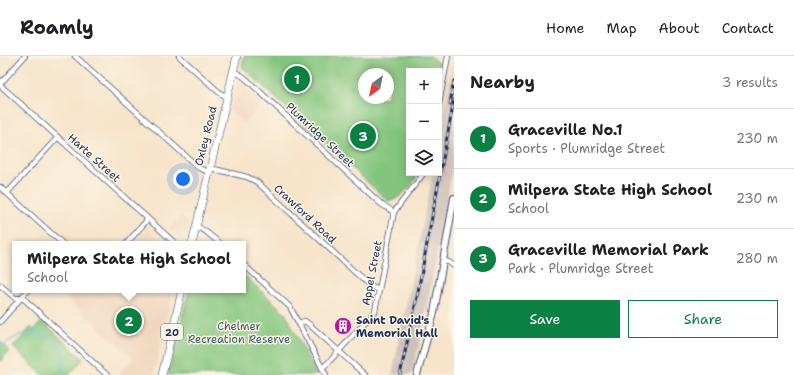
<!DOCTYPE html>
<html lang="en">
<head>
<meta charset="utf-8">
<style>
	body { margin:0; font-family:"Shantell Sans",sans-serif; background:#f6f6f6; color:#202124 }
	.controls { position:absolute; right:12px; top:12px; display:grid; overflow:hidden; border-radius:0px; box-shadow:0 2px 10px #0003 }
	.controls button { width:36px; height:36px; display:grid; place-items:center; padding:0; border:0; border-bottom:1px solid #e0e0e0; background:#fff; color:#202124; font:20px sans-serif }
	.compass { position:absolute; left:358px; top:12px; width:36px; height:36px; border-radius:50%; background:#fff; box-shadow:0 2px 10px #0003; rotate:213deg }
	.you { position:absolute; left:183px; top:123px; width:14px; height:14px; margin:-10px; border:3px solid #fff; border-radius:50%; background:#1a73e8; box-shadow:0 0 0 6px #1a73e833 }
	.badge { display:grid; place-items:center; width:26px; height:26px; border-radius:50%; background:#0b8043; color:#fff; font-size:13px; font-weight:700 }
	.pin { position:absolute; translate:-50% -50%; border:2px solid #fff; box-shadow:0 1px 4px #0006 }
	.popup { position:absolute; left:12px; top:185px; width:234px; height:52px; box-sizing:border-box; display:grid; place-content:center; border-radius:0px; background:#fff; filter:drop-shadow(0 1px 3px #0005); font-size:13px; white-space:nowrap; color:#757577 }
	.popup b { font-size:15px; color:#202124 }
	.popup::after { content:''; position:absolute; left:50%; top:100%; margin-left:-8px; border:8px solid transparent; border-top-color:#fff }
	.list { margin:0; padding:0; list-style:none }
	h2 { display:flex; justify-content:space-between; align-items:center; height:52px; margin:0; padding:0 16px; font-size:17px }
	h2 small { font-size:13px; font-weight:400; color:#757577 }
	.list li { display:grid; grid-template-columns:26px 1fr auto; gap:12px; align-items:center; box-sizing:border-box; height:60px; padding:0 16px; border-top:1px solid #e0e0e0 }
	.list b { display:block; font-size:15px; white-space:nowrap }
	.list p { margin:0; font-size:13px; white-space:nowrap; color:#757577 }
	.list em { font-size:13px; font-style:normal; color:#757577 }
	.actions { display:flex; gap:8px; padding:12px 16px }
	.actions a { flex:1; padding:9px 0; border:1px solid #0b8043; border-radius:0px; text-align:center; font-size:14px; color:#0b8043 }
	.actions .main { background:#0b8043; color:#fff }
	.icon { flex:none; width:22px; height:22px; fill:none; stroke:currentColor; stroke-width:2; stroke-linecap:round; stroke-linejoin:round }
	.map { position:relative; flex:none; width:454px; height:319px; overflow:hidden }
	header { display:flex; align-items:center; gap:24px; box-sizing:border-box; height:56px; padding:0 20px; background:#fff; border-bottom:1px solid #e0e0e0 }
	header strong { font-size:19px }
	nav { display:flex; gap:22px; margin-inline-start:auto; font-size:14px }
	main { display:flex }
	aside { flex:1; background:#fff }
	.map>svg:first-child { display:block }
	.built { fill:#f1d5bd }
	.industrial { fill:#cec1ba }
	.green { fill:#83c57d; stroke:#4f7a6e; fill-rule:evenodd }
	.lines { fill:none; stroke-linecap:round; stroke-linejoin:round }
	.stream { stroke:#5fbadd; stroke-width:1.5 }
	.street-casing { stroke:#3c4a6e; stroke-width:6 }
	.secondary-casing { stroke:#3c4a6e; stroke-width:8 }
	.primary-casing { stroke:#3c4a6e; stroke-width:8 }
	.street { stroke:#fff; stroke-width:4.5 }
	.secondary { stroke:#fff; stroke-width:6 }
	.primary { stroke:#fff; stroke-width:7 }
	.rail-casing { stroke:#1b2f5e; stroke-width:3 }
	.rail { stroke:#fcf5e5; stroke-width:1.5; stroke-dasharray:4.5; stroke-linecap:butt }
	.labels { text-anchor:middle; dominant-baseline:central; stroke-width:3; stroke-linejoin:round; paint-order:stroke }
	.shield { fill:#fcf5e5; stroke:#5e6a86; stroke-width:1 }
	.shield-label { font-size:10px; font-weight:bold; fill:#1b2f5e }
	.street-label { font-size:11px; fill:#1b2f5e; stroke:#fcf5e5 }
	.poi-label { font-size:11px; font-weight:bold; fill:#1b2f5e; stroke:#fcf5e5; text-anchor:start }
	.park-label { font-size:11px; fill:#3a5c67; stroke:#fcf5e5 }
</style>
</head>
<body>
<header>
<strong>Roamly</strong>
<nav><a>Home</a><a>Map</a><a>About</a><a>Contact</a></nav>
</header>
<main>
<div class="map">
<svg width="454" height="319" viewBox="0 0 454 319">
	<rect width="100%" height="100%" fill="#fcf5e5"/>
	<filter id="ink" filterUnits="userSpaceOnUse"><feTurbulence type="fractalNoise" baseFrequency=".025" numOctaves="2"/><feDisplacementMap in="SourceGraphic" scale="8" xChannelSelector="R" yChannelSelector="G"/><feConvolveMatrix kernelMatrix="1 2 1 2 8 2 1 2 1" color-interpolation-filters="sRGB"/></filter>
	<filter id="wash" filterUnits="userSpaceOnUse"><feTurbulence type="fractalNoise" baseFrequency=".012" numOctaves="4" result="noise"/><feDisplacementMap in="SourceGraphic" scale="16" xChannelSelector="R" yChannelSelector="G"/><feGaussianBlur stdDeviation="0.9" result="paint"/><feColorMatrix in="noise" values="0 0 0 0 0 0 0 0 0 0 0 0 0 0 0 0 0 1.4 0 .05"/><feComposite in="paint" operator="in"/></filter>
	<g filter="url(#wash)">
		<rect width="100%" height="100%" fill="#f7e4cb"/>
		<!-- built -->
		<g class="built">
			<polygon points="239,26 262,47 244,67 229,54 237,27"/>
			<polygon points="181,160 190,168 188,180 184,186 169,173"/>
			<polygon points="146,174 150,174 166,188 134,188"/>
			<polygon points="58,234 173,234 154,319 118,319 133,302"/>
		</g>
		<!-- industrial -->
		<polygon class="industrial" points="454,8 454,106 421,282 411,319 392,319 433,117 439,117 439,85"/>
		<!-- green -->
		<g class="green">
			<path d="M244,0H431L440,9L438,15H409V117H419C414,126 400,145 388,145L242,11ZM364,18H388V42H364Z"/>
			<polygon points="243,218 285,257 317,319 168,319 189,234 243,234"/>
			<polygon points="42,265 83,303 69,319 43,319 13,291 31,271 34,274"/>
			<polygon points="0,285 10,294 0,306"/>
		</g>
		<g class="lines">
			<!-- stream -->
			<path class="stream" d="M0,292C23,273 42,268 63,294V319"/>
		</g>
	</g>
	<g filter="url(#ink)">
		<g class="lines">
			<defs>
				<g id="street">
					<polyline points="75,0 199,112 209,116"/>
					<polyline points="179,0 221,38 228,40"/>
					<polyline points="234,15 244,21 381,148 394,156"/>
					<polyline points="0,28 25,0"/>
					<polyline points="0,29 176,188"/>
					<polyline points="439,48 448,0"/>
					<polyline points="210,112 247,121 257,126 370,230 379,234"/>
					<polyline points="0,131 63,188"/>
					<polyline points="7,137 58,81"/>
					<polyline points="196,170 205,175 221,188"/>
					<polyline points="126,188 148,163"/>
					<polyline points="443,205 449,206 454,210"/>
					<polyline points="243,208 290,251 326,319"/>
					<polyline points="0,229 15,242 24,243 107,319"/>
					<polyline points="0,266 28,234"/>
					<polyline points="299,267 305,265 310,269 365,319"/>
					<polyline points="322,312 328,307 375,255 394,156 424,117"/>
				</g>
				<polyline id="secondary" points="417,319 434,257 454,142"/>
				<g id="primary">
					<polyline points="192,188 237,0"/>
					<polyline points="162,319 182,234"/>
				</g>
			</defs>
			<!-- street casing -->
			<use href="#street" class="street-casing"/>
			<!-- secondary casing -->
			<use href="#secondary" class="secondary-casing"/>
			<!-- primary casing -->
			<use href="#primary" class="primary-casing"/>
			<!-- street -->
			<use href="#street" class="street"/>
			<!-- secondary -->
			<use href="#secondary" class="secondary"/>
			<!-- primary -->
			<use href="#primary" class="primary"/>
			<defs>
				<g id="rail">
					<polyline points="450,48 454,25"/>
					<polyline points="400,319 417,241 454,44"/>
				</g>
			</defs>
			<!-- rail casing -->
			<use href="#rail" class="rail-casing"/>
			<!-- rail -->
			<use href="#rail" class="rail"/>
		</g>
	</g>
	<!-- icons -->
	<defs>
		<symbol id="building-disc" viewBox="-11 -11 22 22"><circle r="9.5" fill="#b5179e" stroke="#fcf5e5"/><path d="M-4-6H4V6H1V3H-1V6H-4ZM-2.5-4.3h1.7v1.8h-1.7ZM.8-4.3h1.7v1.8H.8ZM-2.5-1h1.7V.8h-1.7ZM.8-1h1.7V.8H.8Z" fill="#fff"/></symbol>
	</defs>
	<g fill-rule="evenodd">
		<use href="#building-disc" x="333" y="260" width="20" height="20"/>
	</g>
	<g class="labels">
		<!-- shield labels -->
		<rect class="shield" x="161" y="268" width="22" height="16" rx="3"/>
		<g class="shield-label">
			<text x="172" y="276">20</text>
		</g>
		<!-- street labels -->
		<g class="street-label">
			<text transform="translate(320 79) rotate(43)">Plumridge Street</text>
			<text transform="translate(206 80) rotate(-76)">Oxley Road</text>
			<text transform="translate(94 102) rotate(42)">Harte Street</text>
			<text transform="translate(305 158) rotate(43)">Crawford Road</text>
			<text transform="translate(372 217) rotate(-79)">Appel Street</text>
		</g>
		<!-- poi labels -->
		<g class="poi-label">
			<text x="356" y="264">Saint David's<tspan x="356" dy="13">Memorial Hall</tspan></text>
		</g>
		<!-- park labels -->
		<g class="park-label">
			<text x="239" y="270">Chelmer<tspan x="239" dy="13">Recreation Reserve</tspan></text>
		</g>
	</g>
</svg>
<div class="controls">
<button>+</button>
<button>−</button>
<button><svg class="icon" aria-label="layers" viewBox="0 0 24 24"><path d="M12 4l9 5-9 5-9-5zM3 14l9 5 9-5"/></svg></button>
</div>
<svg class="compass" viewBox="-18 -18 36 36"><path d="M0-13l5 13h-10z" fill="#e53935"/><path d="M0 13l5-13h-10z" fill="#757577"/></svg>
<div class="you"></div>
<div class="pin badge" style="left:297px;top:23px">1</div>
<div class="pin badge" style="left:129px;top:265px">2</div>
<div class="popup"><b>Milpera State High School</b>School</div>
<div class="pin badge" style="left:363px;top:80px">3</div>
</div>
<aside>
<h2>Nearby<small>3 results</small></h2>
<ul class="list">
<li><span class="badge">1</span><div><b>Graceville No.1</b><p>Sports · Plumridge Street</p></div><em>230 m</em></li>
<li><span class="badge">2</span><div><b>Milpera State High School</b><p>School</p></div><em>230 m</em></li>
<li><span class="badge">3</span><div><b>Graceville Memorial Park</b><p>Park · Plumridge Street</p></div><em>280 m</em></li>
</ul>
<div class="actions"><a class="main">Save</a><a>Share</a></div>
</aside>
</main>
</body>
</html>
